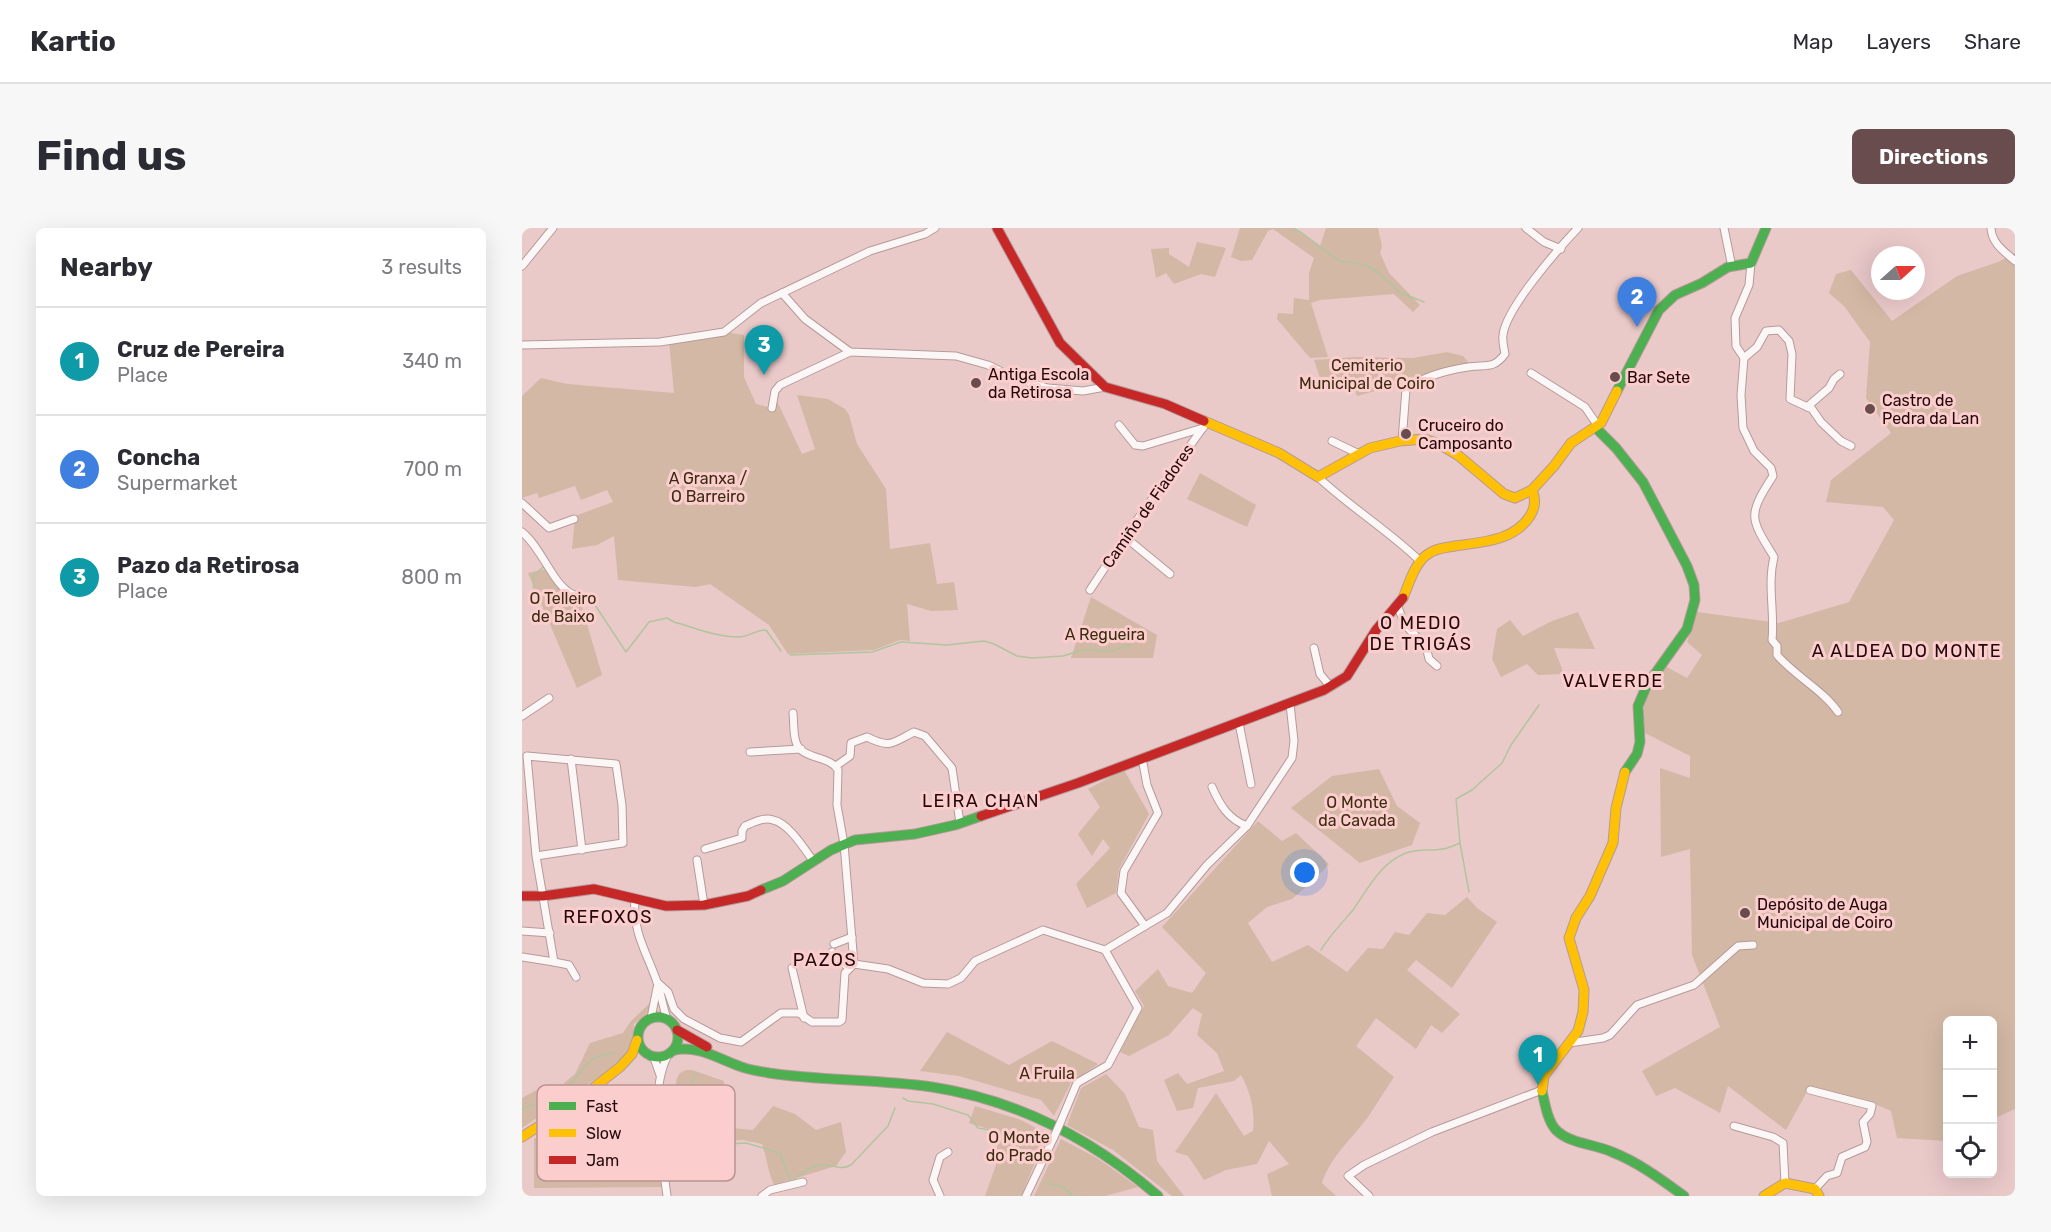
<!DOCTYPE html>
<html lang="en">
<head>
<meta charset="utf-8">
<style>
	body { margin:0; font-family:Rubik,sans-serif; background:#f7f7f7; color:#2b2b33 }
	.controls { position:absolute; right:18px; bottom:18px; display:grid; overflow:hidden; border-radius:9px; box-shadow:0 6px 24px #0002 }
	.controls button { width:54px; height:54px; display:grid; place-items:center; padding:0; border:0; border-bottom:2px solid #e1e1e2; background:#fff; color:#2b2b33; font:30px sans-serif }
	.compass { position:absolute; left:1349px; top:18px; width:54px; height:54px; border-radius:50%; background:#fff; box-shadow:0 6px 24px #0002; rotate:69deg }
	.you { position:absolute; left:783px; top:645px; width:21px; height:21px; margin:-15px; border:4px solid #fff; border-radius:50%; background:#1a73e8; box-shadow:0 0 0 9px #1a73e833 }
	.badge { display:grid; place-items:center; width:39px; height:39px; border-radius:50%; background:#694c4e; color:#fff; font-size:20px; font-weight:700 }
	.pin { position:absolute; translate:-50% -50px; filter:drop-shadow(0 2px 3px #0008) }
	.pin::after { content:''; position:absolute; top:32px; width:21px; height:18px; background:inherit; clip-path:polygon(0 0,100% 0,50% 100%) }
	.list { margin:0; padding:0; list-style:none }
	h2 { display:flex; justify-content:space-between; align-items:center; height:78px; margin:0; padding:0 24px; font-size:26px }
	h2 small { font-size:20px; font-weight:400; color:#7c7c81 }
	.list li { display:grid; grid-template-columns:39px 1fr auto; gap:18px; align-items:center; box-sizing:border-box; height:108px; padding:0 24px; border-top:2px solid #e1e1e2 }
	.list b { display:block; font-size:22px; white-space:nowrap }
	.list p { margin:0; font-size:20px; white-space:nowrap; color:#7c7c81 }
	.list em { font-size:20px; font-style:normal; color:#7c7c81 }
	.icon { flex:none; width:33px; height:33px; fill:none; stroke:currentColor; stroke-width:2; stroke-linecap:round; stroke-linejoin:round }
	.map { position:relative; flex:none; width:1493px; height:968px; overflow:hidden; border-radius:9px }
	header { display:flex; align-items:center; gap:36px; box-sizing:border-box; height:84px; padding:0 30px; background:#fff; border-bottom:2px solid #e1e1e2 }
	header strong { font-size:28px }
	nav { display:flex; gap:33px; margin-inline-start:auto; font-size:21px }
	.intro { display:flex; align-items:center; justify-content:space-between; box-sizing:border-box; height:144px; padding:0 36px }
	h1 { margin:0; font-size:42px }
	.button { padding:15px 27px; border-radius:9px; background:#694c4e; color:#fff; font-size:21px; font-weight:700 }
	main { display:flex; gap:36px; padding:0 36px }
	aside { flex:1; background:#fff; border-radius:9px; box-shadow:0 6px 24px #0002 }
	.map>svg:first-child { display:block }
	.green { fill:#d3b8a5 }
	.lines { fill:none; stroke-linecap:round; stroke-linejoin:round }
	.stream { stroke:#b1c59e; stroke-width:1.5 }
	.street-casing { stroke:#b69a9a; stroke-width:9 }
	.fast-casing { stroke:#b69a9a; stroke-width:11 }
	.slow-casing { stroke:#b69a9a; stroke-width:11 }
	.jam-casing { stroke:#b69a9a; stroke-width:11 }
	.street { stroke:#fcf7f7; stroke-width:7 }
	.fast { stroke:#4caf50; stroke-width:9 }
	.slow { stroke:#ffc107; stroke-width:9 }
	.jam { stroke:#c62828; stroke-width:9 }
	.street-bridge-casing { stroke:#b69a9a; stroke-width:9; stroke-linecap:butt }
	.street-bridge { stroke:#fcf7f7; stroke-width:7 }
	.poi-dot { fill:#694c4e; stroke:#fbcdcd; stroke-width:2 }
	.labels { text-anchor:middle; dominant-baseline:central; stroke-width:6; stroke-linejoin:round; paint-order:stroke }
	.park-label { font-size:16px; fill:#3b2b0f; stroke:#fbcdcd }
	.poi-label { font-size:16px; fill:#23090b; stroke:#fbcdcd; text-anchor:start }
	.street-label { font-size:16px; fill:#23090b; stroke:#fbcdcd }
	.neighbourhood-label { font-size:18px; letter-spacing:1.5px; fill:#23090b; stroke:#fbcdcd }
	.key { fill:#fbcdcd; stroke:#ba9293; stroke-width:1.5 }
	.key-label { font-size:16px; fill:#23090b }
</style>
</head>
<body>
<header>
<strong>Kartio</strong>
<nav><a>Map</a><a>Layers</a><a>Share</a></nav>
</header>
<div class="intro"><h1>Find us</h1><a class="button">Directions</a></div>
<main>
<aside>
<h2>Nearby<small>3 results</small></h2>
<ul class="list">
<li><span class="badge" style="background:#0f9aa8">1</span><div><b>Cruz de Pereira</b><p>Place</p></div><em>340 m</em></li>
<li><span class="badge" style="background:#3f7fe0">2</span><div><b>Concha</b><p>Supermarket</p></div><em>700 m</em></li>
<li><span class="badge" style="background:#0f9aa8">3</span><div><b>Pazo da Retirosa</b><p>Place</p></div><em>800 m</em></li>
</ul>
</aside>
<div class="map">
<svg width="1493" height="968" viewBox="0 0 1493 968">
	<rect width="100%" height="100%" fill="#eac9c9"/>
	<!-- green -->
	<g class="green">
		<polygon points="718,0 773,0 798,18 804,0 856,0 860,18 858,25 867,45 898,77 891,84 872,66 798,72 789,75 806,129 788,130 755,91 756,85 771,86 772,70 787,72 787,45 792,30 751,1 746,3 730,32 719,33 709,29"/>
		<polygon points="675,14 704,20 693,49 679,46 652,56 644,45 634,50 629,21 647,20 647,26 667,39"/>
		<polygon points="1493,25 1493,881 1471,891 1470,792 1426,792 1425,913 1375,910 1369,883 1348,874 1287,860 1264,902 1206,858 1198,885 1153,860 1134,868 1120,843 1198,799 1170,727 1168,621 1139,629 1138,540 1168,550 1168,528 1121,504 1122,475 1143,438 1165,450 1180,427 1165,414 1175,384 1257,395 1327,374 1372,292 1361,279 1304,274 1309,252 1369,205 1344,170 1348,114 1322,78 1307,65 1314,46 1329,42 1370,93 1435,48 1476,34"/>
		<polygon points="202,104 222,107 222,149 234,176 250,180 255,173 280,226 293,221 275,167 306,171 323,181 327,187 335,216 364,261 368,321 408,315 415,356 432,354 436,382 409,383 385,376 388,413 378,412 352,422 266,426 247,397 188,356 174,359 96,352 92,308 75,317 50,321 53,288 91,274 85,262 59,272 53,258 17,270 15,265 0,270 0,168 19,150 45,156 152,165 147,113"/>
		<polygon points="925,124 941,128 947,135 889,152 876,160 868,159 835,168 832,160 802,162 804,153 799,153 792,132 833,129 891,130"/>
		<polygon points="678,245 734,277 725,299 665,271"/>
		<polygon points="28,340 57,369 80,447 55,460 6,345"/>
		<polygon points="569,369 635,407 631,430 549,430"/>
		<polygon points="1056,384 1073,421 1032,420 1042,446 1016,447 1005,436 979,449 970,431 975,401 988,392 1001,408 1030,393"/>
		<polygon points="857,541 875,578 898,595 890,617 838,635 769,580 810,548"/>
		<polygon points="602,542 627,586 597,641 594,665 565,680 554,656 588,620 581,611 570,628 556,606 578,579 566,561"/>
		<path d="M736,593L760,613L774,605L807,636L791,653L770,671L745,679L726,695L750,734L786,717L825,744L846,720L861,721L873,704L887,707L905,685L923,687L945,669L955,680L975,694L930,760L894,732L885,742L938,786L920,805L909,797L894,821L854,790L834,818L872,849C863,862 855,876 846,889C830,911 808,929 800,955L814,968H750L745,946L767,936L747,913L735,936L704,942L682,952L666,928L653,924L694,865L722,908L731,903C733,883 729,865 719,847L712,853L676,860L671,880L655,883L642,852L656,845L665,856L702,843L695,825L675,807L680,786L671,780L647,807L607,828L598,824L622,778L613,763L636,741L646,758L670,765L684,745L640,699Z"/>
		<polygon points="128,775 126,784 112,796 110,814 104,827 78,848 0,900 0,870 20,859 29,866 53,846 68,815 101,805 109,793"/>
		<polygon points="425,804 487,837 530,813 576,836 549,855 532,888 519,872 437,848 398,843"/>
		<path d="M164,842H170L202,853L199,899L231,902L251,878L273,886L294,902L319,894L324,924L314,938L252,957C246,944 245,930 240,916L221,912L176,914L161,907L147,896L155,850L158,845Z"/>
		<polygon points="584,846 603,866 617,899 631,902 635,933 662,968 650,968 591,922 545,897 559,860"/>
		<polygon points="85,859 118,870 132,883 136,901 128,907 126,915 128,923 139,926 142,959 12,960 12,911"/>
		<polygon points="453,878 499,892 525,906 499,968 463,968 474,937 476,904 447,895"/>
		<polygon points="539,911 575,930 616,959 583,968 512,968"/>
	</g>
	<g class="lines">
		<!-- stream -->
		<g class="stream">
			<polyline points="771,0 780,5 817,33 844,37 857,45 877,64 902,74"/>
			<polyline points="12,368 11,348 21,339 23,340"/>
			<path d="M65,374L73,377L104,424L127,394L145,390L152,394C174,400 194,409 217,409C226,409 234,402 244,402L259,423"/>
			<polyline points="268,427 350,424 379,414 425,417 462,413 472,416 495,428 510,430 541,428 560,422 589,423 609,417"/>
			<polyline points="938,615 947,664"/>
			<path d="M799,722C808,707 820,695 831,682C846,661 858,635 884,625C896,621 909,623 921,621C927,620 933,617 938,615L934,571L950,562L980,535L989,517L1017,477"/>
			<path d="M174,846L149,900L168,915L183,917L224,915L258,925L269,954C277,947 288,938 300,937C311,936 318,943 329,937L366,898L373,880"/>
			<path d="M381,870L386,873L411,876L446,887L456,900C478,904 494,904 503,927"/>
			<path d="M0,881C15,874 30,871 43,860C66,843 59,829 92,825"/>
			<polyline points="524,955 541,959 551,968"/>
		</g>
		<defs>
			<g id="street">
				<polyline points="1004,0 1022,14 1039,21"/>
				<polyline points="1202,0 1210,39"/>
				<path d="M1469,0C1470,16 1482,23 1493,33"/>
				<path d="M1229,35L1227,57L1213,90L1214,118L1222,130L1219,167L1221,200L1232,223L1249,240L1251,248C1225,288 1228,290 1252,329C1245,357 1253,384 1250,412L1255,418V427C1273,448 1302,463 1316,484"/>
				<polyline points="0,38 31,0"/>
				<polyline points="260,65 283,91 328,124 434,128 466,137 492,150 526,160 561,163 583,159"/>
				<polyline points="0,117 138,114 202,104 239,75 348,23 403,6 413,0"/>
				<polyline points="1222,130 1235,119 1244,103 1257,102 1267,113 1270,126 1268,171 1290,181 1299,194 1319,213 1329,218"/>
				<polyline points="1009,145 1063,179 1076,198"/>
				<polyline points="1285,179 1307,160 1312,151 1318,146"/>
				<polyline points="250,180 253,163 258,157 328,124"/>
				<polyline points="597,197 613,217 621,218 681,200"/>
				<polyline points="810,213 837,226"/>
				<path d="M880,213L884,161C901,149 926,142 946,139C963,136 971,142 983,126C982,120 980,113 981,107C984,80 1037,20 1056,0"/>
				<path d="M796,249C828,279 866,302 898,333"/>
				<polyline points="0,275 27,300 52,291"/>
				<path d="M0,304C20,320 31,357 50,366C54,368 60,369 64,371"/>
				<polyline points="603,309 648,346"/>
				<polyline points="568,362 605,306 685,194"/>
				<polyline points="875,377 883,397 904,418 907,431 915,438"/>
				<polyline points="792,420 798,446 808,458"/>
				<path d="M271,485C272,494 271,505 274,514C279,532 308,527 316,542L315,577L322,616L332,736"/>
				<polyline points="0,488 27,470"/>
				<polyline points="717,495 729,556"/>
				<polyline points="228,524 279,521"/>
				<polyline points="49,531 60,622"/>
				<path d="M314,538L328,528L329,515L345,509C369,521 370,515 392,504L403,508L430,540L438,595"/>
				<path d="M690,559C698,577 706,591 725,598"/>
				<path d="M183,621L220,610V603L223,598C232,594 242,589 251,592C267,595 283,622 292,634"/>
				<polyline points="175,632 182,677"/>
				<path d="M113,672C110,703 125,725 135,754C139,766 141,779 145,791"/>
				<polyline points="623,698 645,685 685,637 725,598 770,530 772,513 768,476"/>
				<polyline points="0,703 28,705"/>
				<polyline points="312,716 330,709"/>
				<polyline points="310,724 313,730 328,740"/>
				<polyline points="0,729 32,734 14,628 5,528 94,536 100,577 101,615 14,628"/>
				<polyline points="32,734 47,737 54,749"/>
				<polyline points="270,740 282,790"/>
				<polyline points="135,754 146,764 152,781 162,791 198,810 219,814 259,785 277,785 290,794 317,794 320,792 323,745 332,736 366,741 401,755 426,756 439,750 453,733 521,702 583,722"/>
				<polyline points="129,790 135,760"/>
				<polyline points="1047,815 1081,810 1088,807 1115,777 1172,757 1216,718 1231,717"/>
				<polyline points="132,830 138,847"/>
				<polyline points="1288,862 1350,878 1348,886 1341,894 1345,914 1343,919 1320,929 1315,945 1305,948 1293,961"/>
				<polyline points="539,893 555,855 586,837 616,780 583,722 623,698 599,665 602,643 636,585 625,557 620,530"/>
				<polyline points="1212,898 1251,909 1261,915 1263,955"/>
				<path d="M145,968C140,927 126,865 146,827"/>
				<polyline points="240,968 248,962 281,954"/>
				<polyline points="418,968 411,952 418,929 426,924"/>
				<polyline points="504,968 532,909"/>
				<polyline points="847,968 826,948 842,937 910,904 1020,862"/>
			</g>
			<g id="fast">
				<polyline points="1095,163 1137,82 1153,67 1180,55 1206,39 1229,35 1244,0"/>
				<polyline points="1074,200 1094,220 1121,254 1165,338 1172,357 1173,372 1165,401 1125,457 1116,478 1118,514 1115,526 1103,544"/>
				<polyline points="239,662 261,653 309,622 333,612 393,606 433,597 459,588"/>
				<circle cx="136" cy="809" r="20"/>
				<path d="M152,822C176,817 195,830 217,838C226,842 237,843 247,845C301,853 356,851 410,859C496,872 571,912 636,968"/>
				<path d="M1020,863C1023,875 1025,892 1034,902C1048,916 1073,916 1090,924C1116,934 1140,952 1162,968"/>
			</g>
			<g id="slow">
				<polyline points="682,193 757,225 796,249 848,220 878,213 902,211 917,216 937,228 982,266 993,270 1010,262 1032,238 1049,215 1079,195 1095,163"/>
				<path d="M881,370C887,356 893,334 906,326C914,320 923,320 933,318C960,314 992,313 1008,288C1013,280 1014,271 1010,262"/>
				<polyline points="1020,863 1022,848 1056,803 1061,784 1062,762 1047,710 1054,690 1068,668 1091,615 1094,580 1103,544"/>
				<polyline points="0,909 51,876 98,839 110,826 115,812"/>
				<polyline points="1242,968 1263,955 1293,961 1297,968"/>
			</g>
			<g id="jam">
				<polyline points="475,0 538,115 583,159 643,176 682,193"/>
				<polyline points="459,588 556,555 802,462 825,448 854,402 881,370"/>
				<polyline points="0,668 21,668 72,661 144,678 182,677 226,668 239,662"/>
				<polyline points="155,802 185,819"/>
			</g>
		</defs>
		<!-- street casing -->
		<use href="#street" class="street-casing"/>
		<!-- fast casing -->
		<use href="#fast" class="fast-casing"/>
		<!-- slow casing -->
		<use href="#slow" class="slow-casing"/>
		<!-- jam casing -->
		<use href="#jam" class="jam-casing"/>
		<!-- street -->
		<use href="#street" class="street"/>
		<!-- fast -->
		<use href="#fast" class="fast"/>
		<!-- slow -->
		<use href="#slow" class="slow"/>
		<!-- jam -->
		<use href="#jam" class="jam"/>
		<defs>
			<polyline id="street-bridge" points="532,909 539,893"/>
		</defs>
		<!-- street-bridge casing -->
		<use href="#street-bridge" class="street-bridge-casing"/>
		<!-- street-bridge -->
		<use href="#street-bridge" class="street-bridge"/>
	</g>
	<!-- markers -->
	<g class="poi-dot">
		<circle cx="1093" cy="149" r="6"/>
		<circle cx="454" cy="155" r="6"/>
		<circle cx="1348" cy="181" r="6"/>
		<circle cx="884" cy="206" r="6"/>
		<circle cx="1223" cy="685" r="6"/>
	</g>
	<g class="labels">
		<!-- park labels -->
		<g class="park-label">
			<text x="845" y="137">Cemiterio<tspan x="845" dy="18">Municipal de Coiro</tspan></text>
			<text x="186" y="250">A Granxa /<tspan x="186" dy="18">O Barreiro</tspan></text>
			<text x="41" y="370">O Telleiro<tspan x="41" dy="18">de Baixo</tspan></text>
			<text x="583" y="406">A Regueira</text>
			<text x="835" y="574">O Monte<tspan x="835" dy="18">da Cavada</tspan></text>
			<text x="525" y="845">A Fruila</text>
			<text x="497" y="909">O Monte<tspan x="497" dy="18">do Prado</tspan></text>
		</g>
		<!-- poi labels -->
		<g class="poi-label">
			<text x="466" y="146">Antiga Escola<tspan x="466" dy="18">da Retirosa</tspan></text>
			<text x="1105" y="149">Bar Sete</text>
			<text x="1360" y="172">Castro de<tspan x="1360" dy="18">Pedra da Lan</tspan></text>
			<text x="896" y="197">Cruceiro do<tspan x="896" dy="18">Camposanto</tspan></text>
			<text x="1235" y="676">Depósito de Auga<tspan x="1235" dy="18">Municipal de Coiro</tspan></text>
		</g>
		<!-- street labels -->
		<g class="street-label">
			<text transform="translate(626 278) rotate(-55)">Camiño de Fiadores</text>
		</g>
		<!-- neighbourhood labels -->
		<g class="neighbourhood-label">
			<text x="899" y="395">O MEDIO<tspan x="899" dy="21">DE TRIGÁS</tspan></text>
			<text x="1385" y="423">A ALDEA DO MONTE</text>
			<text x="1091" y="453">VALVERDE</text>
			<text x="459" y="573">LEIRA CHAN</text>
			<text x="86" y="689">REFOXOS</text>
			<text x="303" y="732">PAZOS</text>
		</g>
	</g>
	<!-- legend -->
	<rect x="15" y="857" width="198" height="96" rx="9" class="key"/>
	<rect x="27" y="874" width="27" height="8" fill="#4caf50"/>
	<rect x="27" y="901" width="27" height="8" fill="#ffc107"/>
	<rect x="27" y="928" width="27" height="8" fill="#c62828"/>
	<g class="key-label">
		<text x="64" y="884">Fast</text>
		<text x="64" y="911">Slow</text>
		<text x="64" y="938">Jam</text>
	</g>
</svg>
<div class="controls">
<button>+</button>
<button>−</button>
<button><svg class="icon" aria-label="locate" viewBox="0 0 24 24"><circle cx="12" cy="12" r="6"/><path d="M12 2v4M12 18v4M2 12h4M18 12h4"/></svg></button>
</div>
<svg class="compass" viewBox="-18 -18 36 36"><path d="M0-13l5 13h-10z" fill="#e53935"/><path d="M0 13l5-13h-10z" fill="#7c7c81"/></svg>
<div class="you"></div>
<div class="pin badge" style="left:1016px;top:857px;background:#0f9aa8">1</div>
<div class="pin badge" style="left:1115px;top:99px;background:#3f7fe0">2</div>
<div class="pin badge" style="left:242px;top:147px;background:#0f9aa8">3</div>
</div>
</main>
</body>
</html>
